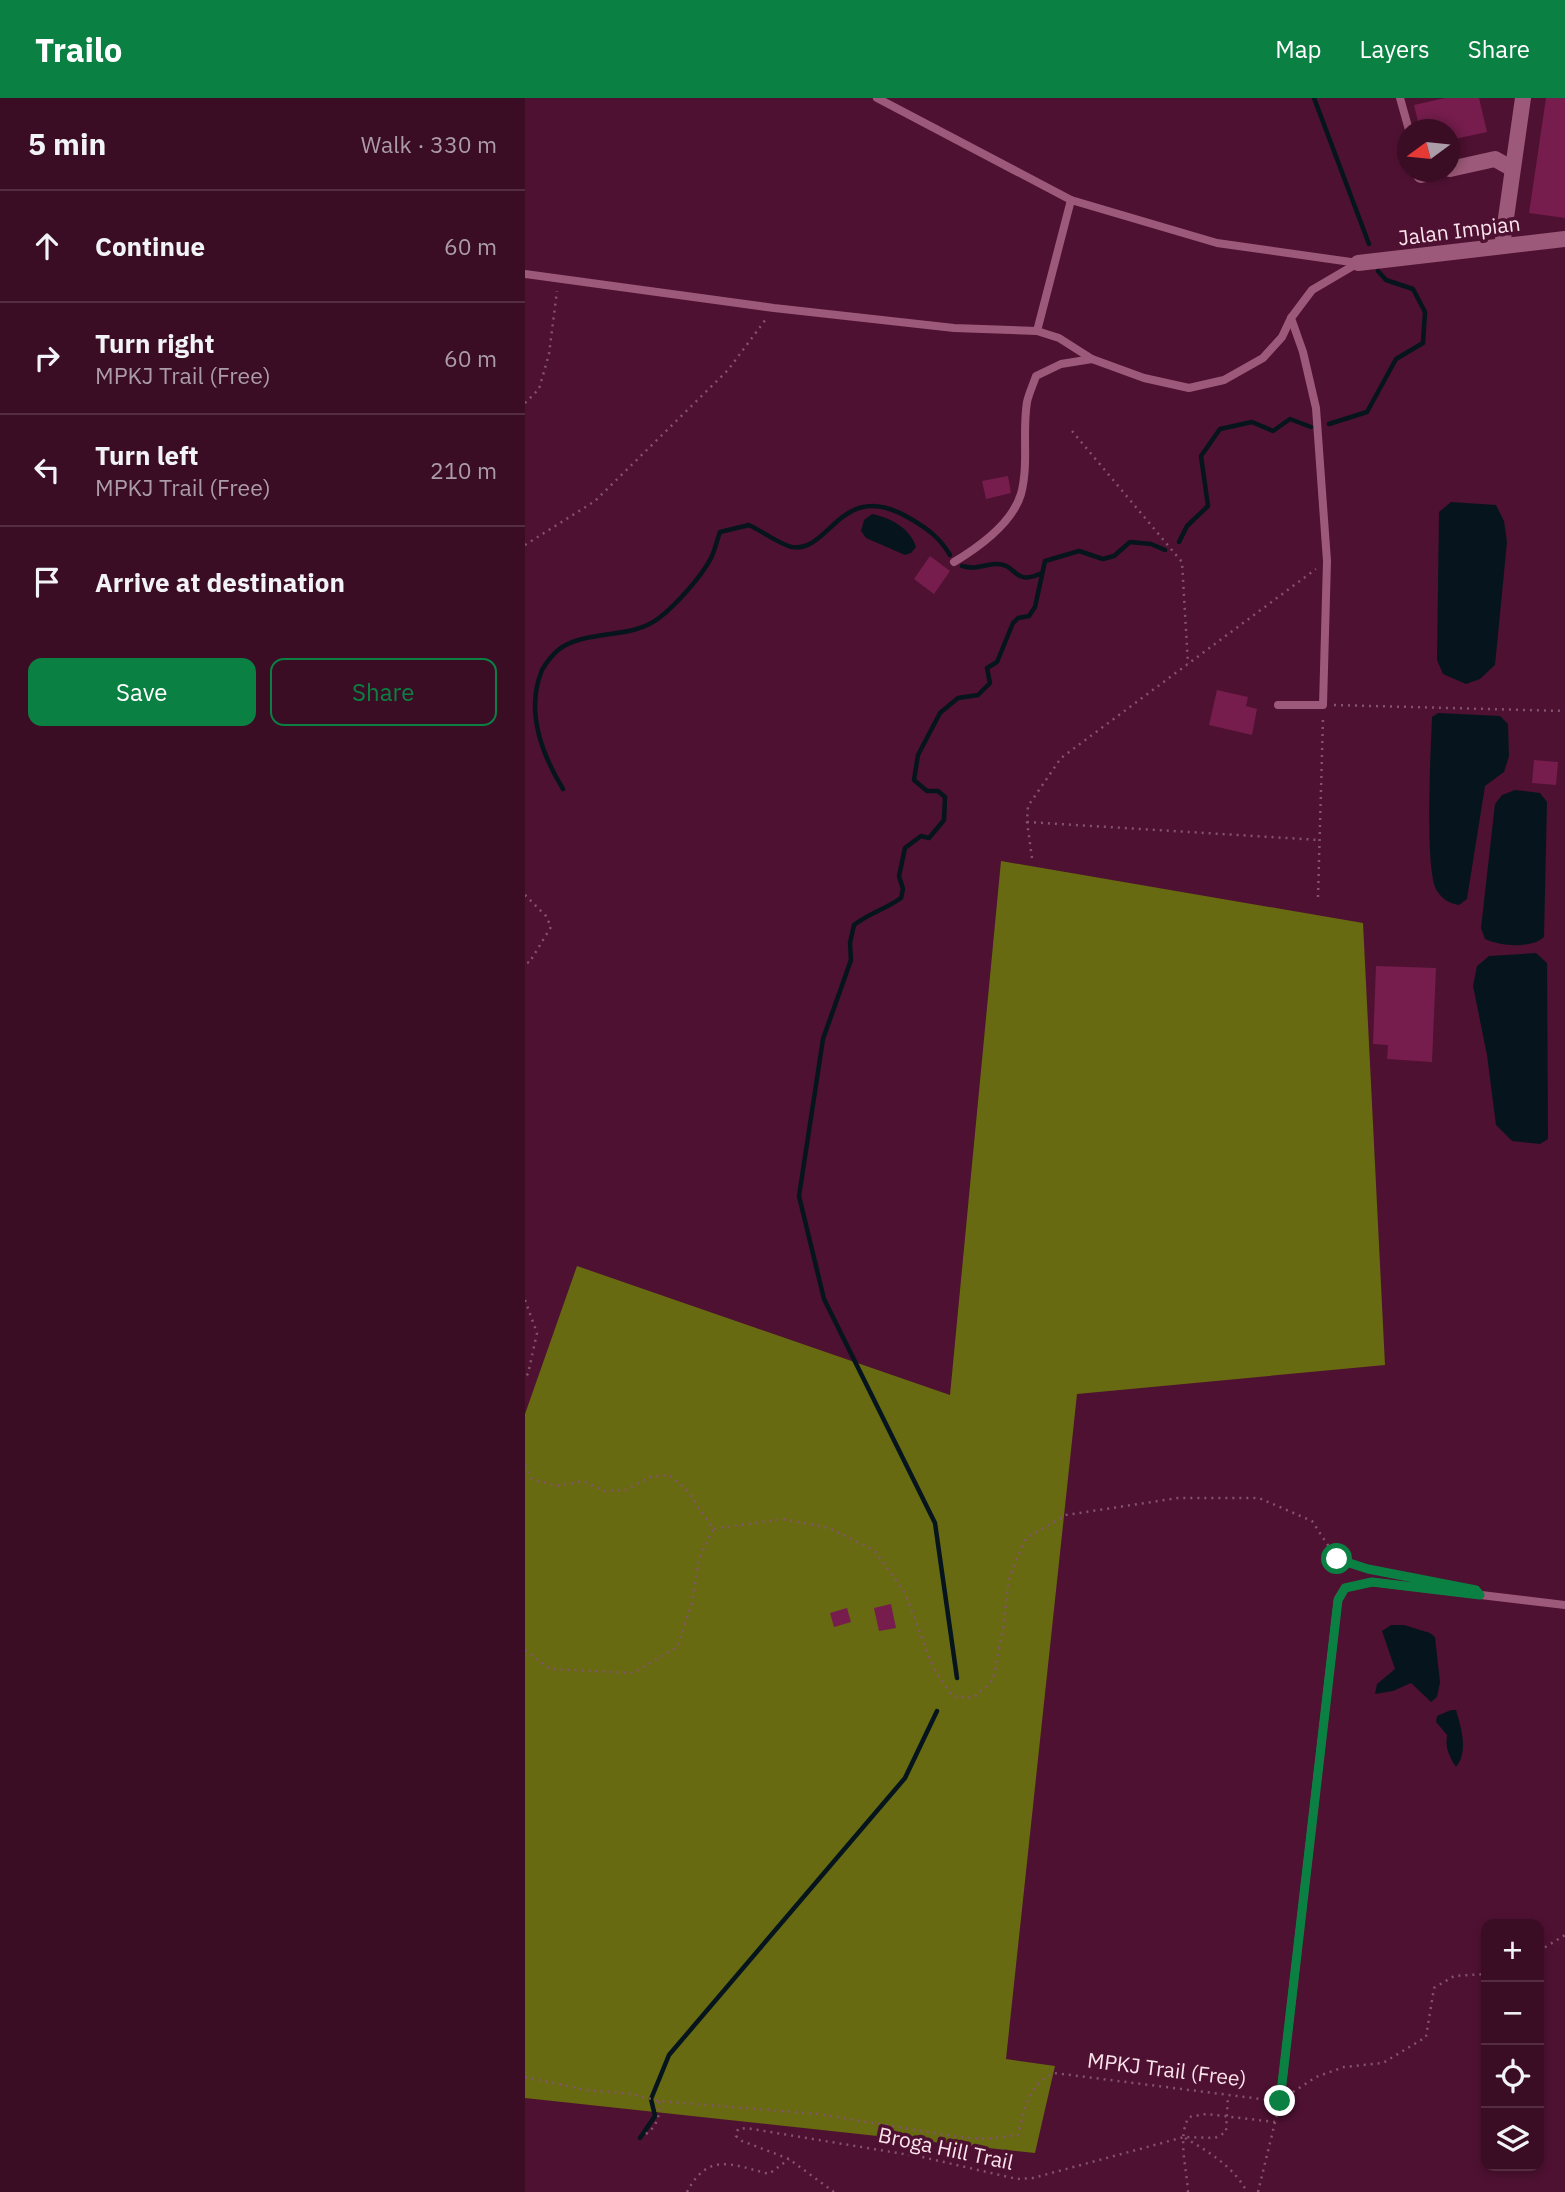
<!DOCTYPE html>
<html lang="en">
<head>
<meta charset="utf-8">
<style>
	body { margin:0; font-family:"IBM Plex Sans",sans-serif; background:#41162d; color:#f1f3f6 }
	.controls { position:absolute; right:21px; bottom:21px; display:grid; overflow:hidden; border-radius:14px; box-shadow:0 4px 10px #0003 }
	.controls button { width:63px; height:63px; display:grid; place-items:center; padding:0; border:0; border-bottom:2px solid #542d42; background:#3a0d25; color:#f1f3f6; font:35px sans-serif }
	.compass { position:absolute; left:872px; top:21px; width:63px; height:63px; border-radius:50%; background:#3a0d25; box-shadow:0 4px 10px #0003; rotate:255deg }
	.stop { position:absolute; width:21px; height:21px; margin:-16px; border:5px solid #0b8043; border-radius:50%; background:#fff }
	.stop.end { background:#0b8043; border-color:#fff; box-shadow:0 2px 7px #0008 }
	.list { margin:0; padding:0; list-style:none }
	h2 { display:flex; justify-content:space-between; align-items:center; height:91px; margin:0; padding:0 28px; font-size:30px }
	h2 small { font-size:23px; font-weight:400; color:#ab9ca7 }
	.list li { display:grid; grid-template-columns:46px 1fr auto; gap:21px; align-items:center; box-sizing:border-box; height:112px; padding:0 28px; border-top:2px solid #542d42 }
	.list b { display:block; font-size:26px; white-space:nowrap }
	.list p { margin:0; font-size:23px; white-space:nowrap; color:#ab9ca7 }
	.list em { font-size:23px; font-style:normal; color:#ab9ca7 }
	.actions { display:flex; gap:14px; padding:21px 28px }
	.actions a { flex:1; padding:16px 0; border:2px solid #0b8043; border-radius:14px; text-align:center; font-size:24px; color:#0b8043 }
	.actions .main { background:#0b8043; color:#fff }
	.icon { flex:none; width:38px; height:38px; fill:none; stroke:currentColor; stroke-width:2; stroke-linecap:round; stroke-linejoin:round }
	.map { position:relative; flex:none; width:1040px; height:2094px; overflow:hidden }
	header { display:flex; align-items:center; gap:42px; box-sizing:border-box; height:98px; padding:0 35px; background:#0b8043; color:#fff }
	header strong { font-size:33px }
	nav { display:flex; gap:38px; margin-inline-start:auto; font-size:24px }
	main { display:flex }
	aside { flex:1; background:#3a0d25 }
	.map>svg:first-child { display:block }
	.forest { fill:#676a10 }
	.water { fill:#06151d }
	.lines { fill:none; stroke-linecap:round; stroke-linejoin:round }
	.stream { stroke:#06151d; stroke-width:4.5 }
	.building { fill:#761d4d }
	.path { stroke:#84536c; stroke-width:2.5; stroke-dasharray:2 5; stroke-linecap:butt }
	.service { stroke:#9d5979; stroke-width:8 }
	.minor { stroke:#9d5979; stroke-width:16 }
	.route { stroke:#0b8043; stroke-width:9 }
	.labels { text-anchor:middle; dominant-baseline:central; stroke-width:7; stroke-linejoin:round; paint-order:stroke }
	.street-label { font-size:21px; fill:#fbe3ec; stroke:#4e1131 }
</style>
</head>
<body>
<header>
<strong>Trailo</strong>
<nav><a>Map</a><a>Layers</a><a>Share</a></nav>
</header>
<main>
<aside>
<h2>5 min<small>Walk · 330 m</small></h2>
<ul class="list">
<li><svg class="icon" aria-label="ahead" viewBox="0 0 24 24"><path d="M12 20V5M6 11l6-6 6 6"/></svg><div><b>Continue</b></div><em>60 m</em></li>
<li><svg class="icon" aria-label="right" viewBox="0 0 24 24"><path d="M7 20v-9h11M14 6l5 5-5 5"/></svg><div><b>Turn right</b><p>MPKJ Trail (Free)</p></div><em>60 m</em></li>
<li><svg class="icon" aria-label="left" viewBox="0 0 24 24"><path d="M17 20v-9H6M10 6l-5 5 5 5"/></svg><div><b>Turn left</b><p>MPKJ Trail (Free)</p></div><em>210 m</em></li>
<li><svg class="icon" aria-label="arrive" viewBox="0 0 24 24"><path d="M6 21V4h12l-3 4 3 4H6"/></svg><div><b>Arrive at destination</b></div></li>
</ul>
<div class="actions"><a class="main">Save</a><a>Share</a></div>
</aside>
<div class="map">
<svg width="1040" height="2094" viewBox="0 0 1040 2094">
	<rect width="100%" height="100%" fill="#4e1131"/>
	<!-- forest -->
	<polygon class="forest" points="476,763 838,825 860,1267 552,1296 481,1961 530,1968 510,2055 0,2000 0,1316 52,1168 425,1297"/>
	<!-- water -->
	<g class="water">
		<polygon points="926,404 971,407 979,423 982,444 970,567 955,581 941,586 918,576 912,562 914,414"/>
		<path d="M347,416C366,420 385,430 391,449L386,455L380,457L341,440L336,433L339,422Z"/>
		<path d="M913,615L975,618L983,626L984,658L979,674L960,688L942,801L934,807C924,805 918,802 912,793C899,774 906,648 907,619Z"/>
		<path d="M990,692L1015,695L1022,704L1019,839C1006,851 975,848 960,841L956,830L970,706L977,697Z"/>
		<polygon points="1011,855 1022,865 1023,1041 1015,1046 987,1043 971,1027 962,957 948,888 952,868 964,858"/>
		<polygon points="866,1527 879,1527 905,1535 910,1539 915,1584 912,1599 906,1604 886,1585 868,1593 850,1596 852,1586 870,1571 857,1533"/>
		<path d="M926,1612H931C936,1629 944,1654 931,1669C924,1658 920,1650 922,1637L911,1624L912,1618Z"/>
	</g>
	<g class="lines">
		<!-- stream -->
		<g class="stream">
			<polyline points="789,0 844,146"/>
			<polyline points="804,326 842,314 871,261 898,245 900,214 888,191 861,182 853,173"/>
			<polyline points="654,444 662,428 683,408 676,358 695,331 727,324 748,333 765,321 786,329"/>
			<path d="M437,468C452,472 456,467 470,466C493,465 487,489 517,475"/>
			<path d="M38,691C16,655 0,613 17,572C27,555 37,546 57,541C83,534 112,537 134,520C150,508 177,478 186,460C190,452 192,442 195,434L224,427C235,432 256,447 267,449C306,455 316,378 386,421C403,431 415,440 425,457"/>
			<path d="M432,1580L410,1425L299,1201L274,1098L298,941L326,862L325,845L329,827C344,815 361,811 376,800L378,791L374,778L380,750L396,738L404,740L419,722L420,699L413,693H402L389,682L393,657L415,615L433,600L453,597L465,585L462,570L472,564L488,525L493,520L504,518L510,509L520,463L554,453L578,461L589,458L605,444L626,446L640,452"/>
			<polyline points="115,2040 130,2018 126,2001 144,1957 380,1680 412,1613"/>
		</g>
	</g>
	<!-- building -->
	<g class="building">
		<polygon points="920,0 954,0 962,34 925,42 925,32 895,32 889,7"/>
		<polygon points="1021,0 1040,0 1040,120 1004,115"/>
		<polygon points="483,378 486,395 461,401 457,383"/>
		<polygon points="405,458 425,473 409,496 389,481"/>
		<polygon points="692,592 723,599 721,608 732,611 727,637 684,627"/>
		<polygon points="1009,662 1033,664 1031,687 1007,685"/>
		<polygon points="851,868 911,870 907,964 862,961 863,947 848,946"/>
		<polygon points="366,1506 371,1530 354,1533 349,1510"/>
		<polygon points="322,1510 326,1524 309,1529 305,1515"/>
	</g>
	<g class="lines">
		<!-- path -->
		<g class="path">
			<polyline points="0,305 14,291 24,256 32,193"/>
			<polyline points="547,333 657,464 663,566"/>
			<polyline points="0,447 70,403 203,272 241,221"/>
			<polyline points="809,607 1040,613"/>
			<polyline points="502,724 794,742"/>
			<polyline points="507,760 502,724 503,708 536,660 791,471"/>
			<polyline points="0,797 21,818 26,829 4,865 0,863"/>
			<polyline points="793,799 798,620"/>
			<polyline points="0,1202 12,1235 3,1276 0,1278"/>
			<polyline points="0,1367 7,1381 32,1388 58,1383 79,1393 100,1392 125,1379 144,1377 162,1392 188,1431 258,1421 304,1430 349,1452 380,1495 408,1569 427,1598 448,1600 468,1582 478,1531 484,1480 501,1440 541,1417 653,1400 734,1400 787,1423 812,1461 845,1472"/>
			<polyline points="0,1552 25,1571 108,1575 152,1549 167,1505 174,1461 188,1431"/>
			<polyline points="1014,1853 1040,1837"/>
			<path d="M0,1979L61,1992L107,1996L134,2003L293,2016L434,2039L463,2041L493,2037C500,2011 502,1987 529,1975L744,2002"/>
			<polyline points="768,1994 791,1979 819,1969 858,1965 901,1939 909,1890 929,1878 961,1876"/>
			<path d="M121,2036C132,2029 136,2015 134,2003"/>
			<path d="M660,2040C684,2054 708,2068 722,2094"/>
			<path d="M162,2094C183,2054 206,2066 244,2076L264,2061"/>
			<polyline points="309,2094 264,2061 217,2043 211,2038 213,2031 221,2030 397,2059 492,2081 508,2080 659,2039 690,2040 701,2034 703,1998"/>
			<path d="M663,2094C662,2072 652,2038 664,2019L681,2016L750,2024"/>
			<polyline points="733,2094 753,2012"/>
		</g>
		<!-- service -->
		<g class="service">
			<polyline points="352,0 546,102 692,145 833,165"/>
			<polyline points="875,0 884,32"/>
			<polyline points="0,176 249,210 429,230 512,233 534,240 567,261"/>
			<polyline points="512,233 546,102"/>
			<path d="M429,464C454,449 487,426 496,396C504,366 497,334 502,304C504,295 508,287 511,278L536,266L567,261L619,280L664,290L699,282L738,260L757,239L766,220"/>
			<polyline points="753,607 798,607 802,463 791,310 778,254 766,220 787,192 833,165"/>
			<polyline points="755,2003 813,1501 820,1490 847,1484 1040,1507"/>
		</g>
		<!-- minor -->
		<g class="minor">
			<polyline points="925,71 970,61 986,70"/>
			<polyline points="896,77 912,74"/>
			<polyline points="977,148 998,0"/>
			<polyline points="833,165 1040,141"/>
		</g>
	</g>
	<g class="lines">
		<!-- route -->
		<polyline class="route" points="755,2003 813,1502 820,1490 847,1484 955,1497 951,1492 843,1471 812,1461"/>
	</g>
	<g class="labels">
		<!-- street labels -->
		<g class="street-label">
			<text transform="translate(934 132) rotate(-7)">Jalan Impian</text>
			<text transform="translate(642 1971) rotate(7)">MPKJ Trail (Free)</text>
			<text transform="translate(421 2050) rotate(12)">Broga Hill Trail</text>
		</g>
	</g>
</svg>
<div class="controls">
<button>+</button>
<button>−</button>
<button><svg class="icon" aria-label="locate" viewBox="0 0 24 24"><circle cx="12" cy="12" r="6"/><path d="M12 2v4M12 18v4M2 12h4M18 12h4"/></svg></button>
<button><svg class="icon" aria-label="layers" viewBox="0 0 24 24"><path d="M12 4l9 5-9 5-9-5zM3 14l9 5 9-5"/></svg></button>
</div>
<svg class="compass" viewBox="-18 -18 36 36"><path d="M0-13l5 13h-10z" fill="#e53935"/><path d="M0 13l5-13h-10z" fill="#ab9ca7"/></svg>
<div class="stop" style="left:812px;top:1461px"></div>
<div class="stop end" style="left:755px;top:2003px"></div>
</div>
</main>
</body>
</html>
